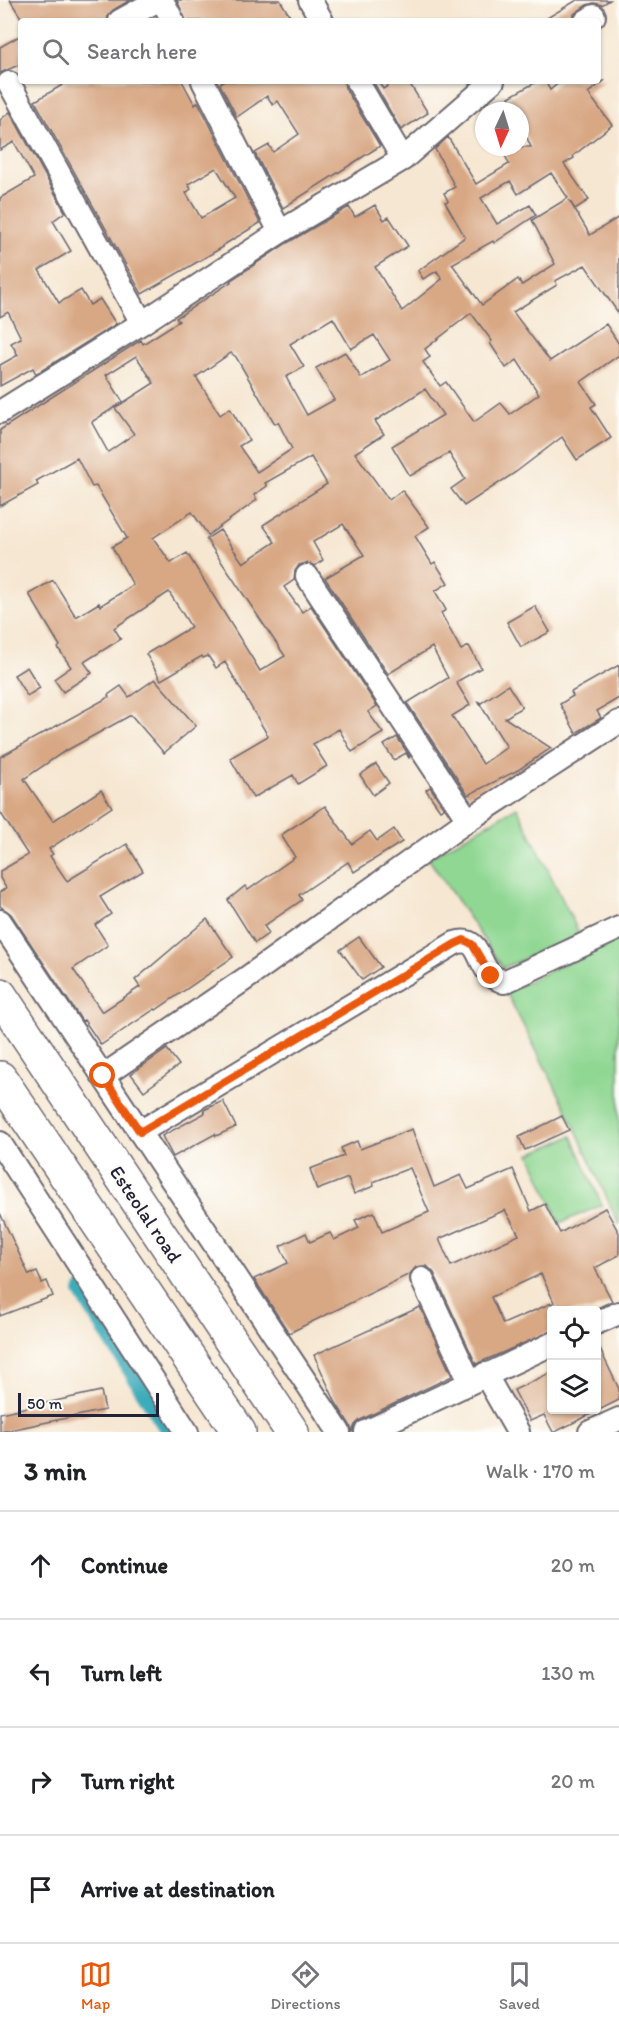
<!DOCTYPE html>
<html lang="en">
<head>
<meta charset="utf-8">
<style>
	body { margin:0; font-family:Itim,sans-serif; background:#f2f2f2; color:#202124 }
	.controls { position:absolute; right:18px; bottom:18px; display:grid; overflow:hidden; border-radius:6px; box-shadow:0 2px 4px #0004 }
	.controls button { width:54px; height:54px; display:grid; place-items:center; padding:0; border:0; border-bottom:2px solid #e0e0e0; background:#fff; color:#202124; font:30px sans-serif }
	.compass { position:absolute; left:475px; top:102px; width:54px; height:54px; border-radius:50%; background:#fff; box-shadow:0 2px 4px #0004; rotate:184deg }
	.scale { position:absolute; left:18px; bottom:15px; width:141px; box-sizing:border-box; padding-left:6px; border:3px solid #22223b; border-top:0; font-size:16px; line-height:21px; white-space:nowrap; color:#22223b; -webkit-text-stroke:4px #fdfcf7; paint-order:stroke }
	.stop { position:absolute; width:18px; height:18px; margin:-14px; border:4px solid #ea580c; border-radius:50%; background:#fff }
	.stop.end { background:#ea580c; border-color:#fff; box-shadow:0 2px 6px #0008 }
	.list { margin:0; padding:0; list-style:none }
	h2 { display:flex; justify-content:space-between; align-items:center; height:78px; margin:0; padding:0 24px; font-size:26px }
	h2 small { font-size:20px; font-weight:400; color:#757577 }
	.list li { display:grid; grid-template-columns:39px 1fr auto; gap:18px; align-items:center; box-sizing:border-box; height:108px; padding:0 24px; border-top:2px solid #e0e0e0 }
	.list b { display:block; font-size:22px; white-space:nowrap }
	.list em { font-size:20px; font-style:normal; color:#757577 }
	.icon { flex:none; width:33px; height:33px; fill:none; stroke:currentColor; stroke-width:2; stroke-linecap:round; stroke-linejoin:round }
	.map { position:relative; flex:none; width:619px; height:1432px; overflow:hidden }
	.search { position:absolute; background:#fff; box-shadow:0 2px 4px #0004; left:18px; right:18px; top:18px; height:66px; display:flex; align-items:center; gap:15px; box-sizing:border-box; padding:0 21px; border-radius:6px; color:#757577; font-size:22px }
	.sheet { height:510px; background:#fff }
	nav { display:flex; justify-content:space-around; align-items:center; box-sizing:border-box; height:84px; border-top:2px solid #e0e0e0; background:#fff; font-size:16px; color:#757577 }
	nav a { display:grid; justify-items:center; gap:3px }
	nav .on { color:#ea580c }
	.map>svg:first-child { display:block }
	.green { fill:#8fd792; stroke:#587c66; stroke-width:1.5 }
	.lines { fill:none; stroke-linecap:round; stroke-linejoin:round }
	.canal { stroke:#3dacba; stroke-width:20 }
	.building { fill:#d8a784; fill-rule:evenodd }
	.minor-casing { stroke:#6c6770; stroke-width:26 }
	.highway-casing { stroke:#6c6770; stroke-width:36 }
	.minor { stroke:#fff; stroke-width:22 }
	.highway { stroke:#fff; stroke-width:33 }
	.route { stroke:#ea580c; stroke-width:8 }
	.labels { text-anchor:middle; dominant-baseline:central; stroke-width:4.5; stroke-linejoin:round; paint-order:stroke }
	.street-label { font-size:20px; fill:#22223b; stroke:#fdfcf7 }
</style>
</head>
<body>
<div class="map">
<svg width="619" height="1432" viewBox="0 0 619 1432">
	<rect width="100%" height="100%" fill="#fdfcf7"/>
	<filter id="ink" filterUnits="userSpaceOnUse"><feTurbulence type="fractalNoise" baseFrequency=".0167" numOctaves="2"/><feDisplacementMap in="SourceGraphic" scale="12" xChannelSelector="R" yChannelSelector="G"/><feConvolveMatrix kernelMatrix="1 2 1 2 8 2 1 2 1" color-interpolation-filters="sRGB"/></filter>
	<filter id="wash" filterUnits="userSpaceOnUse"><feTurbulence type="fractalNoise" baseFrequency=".008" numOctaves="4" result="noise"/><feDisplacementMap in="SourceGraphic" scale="24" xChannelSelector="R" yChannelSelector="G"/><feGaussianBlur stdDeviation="1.35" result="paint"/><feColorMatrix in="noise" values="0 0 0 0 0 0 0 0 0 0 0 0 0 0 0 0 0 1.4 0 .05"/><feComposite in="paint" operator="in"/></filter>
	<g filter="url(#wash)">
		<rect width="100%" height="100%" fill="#f6e7d2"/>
		<!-- green -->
		<g class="green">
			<polygon points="517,807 580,935 503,968 428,858"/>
			<polygon points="619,937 619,1225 566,1108 506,992"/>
			<polygon points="572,1136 602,1205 560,1223 530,1154"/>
		</g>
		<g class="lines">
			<!-- canal -->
			<polyline class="canal" points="84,1292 171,1432"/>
		</g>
		<g id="blocks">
			<!-- building -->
			<g class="building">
				<polygon points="10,0 130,0 113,10 108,15 107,21 23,21"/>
				<polygon points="177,0 280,0 293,21 186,21"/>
				<polygon points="577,0 610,0 602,5 594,3 587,5 574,14 573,21 542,21"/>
				<polygon points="21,35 21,64 0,73 0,47"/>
				<path d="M69,81H182L195,105L198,102L260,223L222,246L223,247L142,294L35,101ZM216,168L235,198L201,218L186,193L191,189L188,184Z"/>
				<polygon points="223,81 344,81 345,88 380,146 283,208 255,153 269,145 273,152 299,134 278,101 273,105 267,96 237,117 220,84"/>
				<polygon points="373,81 378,81 383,89 396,81 408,81 428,113 401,130"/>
				<path d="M538,81H545L550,90L561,81H604L588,93L612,125L573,156L574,158L564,164L589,200L575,209L569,200L590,235L619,217V314L585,265L555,281L557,285L513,312L550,361L606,324L619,344V355L581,382L596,404L591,407L611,438L577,460L562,437L516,472L464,506L451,489L465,479L449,453L410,476L392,446L443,415L425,389L375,421L384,434L355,453L389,500L402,490L429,527L415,536L432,564L435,562L448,583L435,591L446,610L441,613L461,650L469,646L481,668L456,682L470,705L452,716L483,764L507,747L478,701L481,703L508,685L522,707L505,718L551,748L518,770L468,795L407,703L448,678L432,647L388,674L325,578L364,555L343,524L313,542L323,560L315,566L307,563L299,565L295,571L294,580L284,587L302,612L311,606L377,706L368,712L383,733L352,752L339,729L313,744L327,766L298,784L293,775L253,798L230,758L268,736L225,662L216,668L208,656L203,658L202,656L161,680L146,654L191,627L169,592L114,628L121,639L84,662L92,673L63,692L54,679L71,667L58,648L60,646L29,594L53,580L76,617L99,603L100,606L133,585L112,547L127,538L96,486L92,487L77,458L36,481L38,485L0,506V430L141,340L143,344L179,321L176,318L231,282L230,281L287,243L349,207L355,217L375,205L384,220L389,217L408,246L375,267L402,311L442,279L437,271L423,279L418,271L465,237L445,202L448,201L444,193L455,187L435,149L448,137L476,184L509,164L501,147H531L520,122V111H516L509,97ZM551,173L568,198L532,220L555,264L522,285L518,279L482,305L452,264L493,241L494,243L536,215L530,205L497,224L481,198L510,181L518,194ZM471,313L492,341L490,343L506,368L517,360L539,394L510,414L501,403L474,422L446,382L440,386L423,362L430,357L425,349ZM333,318L351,349L374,335L390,360L361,378L345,352L316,368L334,400L307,415L286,377L304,367L290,344ZM231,353L236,357L275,424L278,422L292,449L257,472L239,446L249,440L230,408L220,415L196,377ZM136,356L154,383L115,408L134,434L108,452L92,423L93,421L123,402L106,375ZM311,457L327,484L263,525L275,542L243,563L220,530L206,539L285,656L260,671L187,553L171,563L153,538L192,512L208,535L257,500L254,495L267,486L265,483Z"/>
				<polygon points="10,112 65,212 53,221 71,251 39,270 59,303 81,290 90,305 100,299 116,324 36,374 33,368 0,386 0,365 18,355 11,343 21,338 8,312 0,317 0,198 34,178 14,142 0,150 0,120"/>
				<polygon points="535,606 550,632 521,647 507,622"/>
				<polygon points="619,665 619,698 597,711 601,718 576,733 560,704 573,696 571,692"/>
				<polygon points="27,667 40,688 27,696 14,675"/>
				<polygon points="155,679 196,726 164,753 131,715 62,753 24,779 53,821 101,790 112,807 49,849 53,854 50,856 67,881 127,844 143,871 100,897 111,914 95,925 108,945 73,969 102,1012 140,987 135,980 207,919 233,957 156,1010 155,1009 101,1045 84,1020 82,1021 11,914 0,906 0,892 6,888 0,878 0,871 28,855 0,812 0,757 109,697 108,695 121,686 129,697"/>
				<polygon points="397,737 410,757 409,758 406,753 394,760 384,745"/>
				<polygon points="376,764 389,783 373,795 360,775"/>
				<polygon points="430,787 444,808 440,810 426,790"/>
				<polygon points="325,806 352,844 370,831 377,841 394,829 402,842 354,872 348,862 299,895 302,900 264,926 269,933 255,943 228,900 245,886 248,890 295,857 281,835"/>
				<polygon points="359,937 381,967 362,980 340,950"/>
				<polygon points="167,1049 179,1065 144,1091 131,1074"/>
				<polygon points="223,1101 236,1127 216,1136 215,1134 173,1157 162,1136 205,1113 204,1110"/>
				<polygon points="562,1116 569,1130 525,1150 519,1137"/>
				<path d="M412,1129L434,1187L461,1175L468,1189L513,1169L531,1211L545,1204L560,1233L605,1208L619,1233V1255L595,1268L612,1301L591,1311H558L541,1274L491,1297L503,1324L552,1303V1331L476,1364L434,1273L427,1266H423L416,1267L410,1274L289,1333L254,1279L288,1263L280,1246L306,1233L310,1242L330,1233L334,1240L359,1228L355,1220L374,1212L382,1232L429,1212L410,1168L373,1182L374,1186L354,1194L348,1178L317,1190L310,1169L344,1156L341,1148L357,1141L360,1149ZM505,1210L519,1235L451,1266L439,1239Z"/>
				<polygon points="0,1213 29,1275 37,1272 42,1283 47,1281 53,1296 0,1316"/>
				<polygon points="420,1307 452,1376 360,1420 355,1425 352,1432 350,1425 336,1403 314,1355"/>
				<polygon points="597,1343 619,1389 619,1400 555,1432 553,1432 544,1415 530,1421 514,1390 552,1372 552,1410 597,1410"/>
				<polygon points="101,1391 105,1410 0,1432 0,1413"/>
			</g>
		</g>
	</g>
	<g filter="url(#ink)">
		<use href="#blocks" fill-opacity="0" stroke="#6c6770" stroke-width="1.5"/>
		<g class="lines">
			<defs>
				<g id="minor">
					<polyline points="162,0 173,21"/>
					<polyline points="310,0 322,21"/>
					<polyline points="120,21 158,0"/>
					<polyline points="586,21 594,16"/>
					<polyline points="203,81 280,232"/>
					<polyline points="357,81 403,159"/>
					<polyline points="9,83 142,323"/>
					<polyline points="0,412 142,323 280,232 403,159 493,81"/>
					<polyline points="307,576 468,820"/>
					<polyline points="0,921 339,1432"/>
					<polyline points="103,1076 248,977 468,820 619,722"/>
					<path d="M140,1132L455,943C480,935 477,962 491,975C494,978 500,980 504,982L619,928"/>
					<polyline points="0,1143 187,1432"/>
					<polyline points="422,1279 470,1382"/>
					<polyline points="596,1323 619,1313"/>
					<polyline points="485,1374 518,1432"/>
					<polyline points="366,1432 552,1344"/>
					<polyline points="590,1432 619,1419"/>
				</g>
				<g id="highway">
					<polyline points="0,995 292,1432"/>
					<polyline points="0,1078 239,1432"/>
				</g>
			</defs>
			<!-- minor casing -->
			<use href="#minor" class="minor-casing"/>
			<!-- highway casing -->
			<use href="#highway" class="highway-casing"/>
			<!-- minor -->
			<use href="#minor" class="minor"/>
			<!-- highway -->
			<use href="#highway" class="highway"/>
		</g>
	</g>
	<g class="lines" filter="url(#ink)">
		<!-- route -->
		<polyline class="route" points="103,1076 140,1132 455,944 464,940 472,944 491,976"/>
	</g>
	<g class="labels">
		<!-- street labels -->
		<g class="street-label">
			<text transform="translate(146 1214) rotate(56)">Esteolal road</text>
		</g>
	</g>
</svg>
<div class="controls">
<button><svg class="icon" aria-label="locate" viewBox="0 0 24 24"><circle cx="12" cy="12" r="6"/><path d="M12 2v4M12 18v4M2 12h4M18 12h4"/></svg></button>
<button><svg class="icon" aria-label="layers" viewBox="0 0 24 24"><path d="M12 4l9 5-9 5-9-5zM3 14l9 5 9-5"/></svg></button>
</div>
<svg class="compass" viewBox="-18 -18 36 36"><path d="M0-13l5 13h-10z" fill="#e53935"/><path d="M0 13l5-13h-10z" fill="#757577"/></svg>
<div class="scale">50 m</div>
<div class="stop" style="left:103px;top:1076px"></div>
<div class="stop end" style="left:491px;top:976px"></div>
<div class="search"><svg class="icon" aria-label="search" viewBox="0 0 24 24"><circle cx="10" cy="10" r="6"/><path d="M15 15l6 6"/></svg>Search here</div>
</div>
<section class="sheet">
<h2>3 min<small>Walk · 170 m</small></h2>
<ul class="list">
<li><svg class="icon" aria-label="ahead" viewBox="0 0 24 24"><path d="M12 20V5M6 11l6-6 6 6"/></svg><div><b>Continue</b></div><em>20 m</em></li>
<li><svg class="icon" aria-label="left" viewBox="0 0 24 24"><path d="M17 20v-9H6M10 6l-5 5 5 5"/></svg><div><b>Turn left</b></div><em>130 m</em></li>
<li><svg class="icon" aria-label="right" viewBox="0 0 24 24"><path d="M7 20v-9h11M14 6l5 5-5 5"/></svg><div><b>Turn right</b></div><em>20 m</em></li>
<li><svg class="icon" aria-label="arrive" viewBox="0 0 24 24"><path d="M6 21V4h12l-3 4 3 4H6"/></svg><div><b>Arrive at destination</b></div></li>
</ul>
</section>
<nav>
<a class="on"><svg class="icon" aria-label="map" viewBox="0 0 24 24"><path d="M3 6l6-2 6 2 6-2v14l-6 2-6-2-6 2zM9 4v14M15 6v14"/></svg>Map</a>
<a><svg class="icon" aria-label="directions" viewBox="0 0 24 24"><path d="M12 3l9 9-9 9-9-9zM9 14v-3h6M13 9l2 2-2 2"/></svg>Directions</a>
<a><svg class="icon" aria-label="saved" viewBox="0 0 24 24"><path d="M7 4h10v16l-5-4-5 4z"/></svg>Saved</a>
</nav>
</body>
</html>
